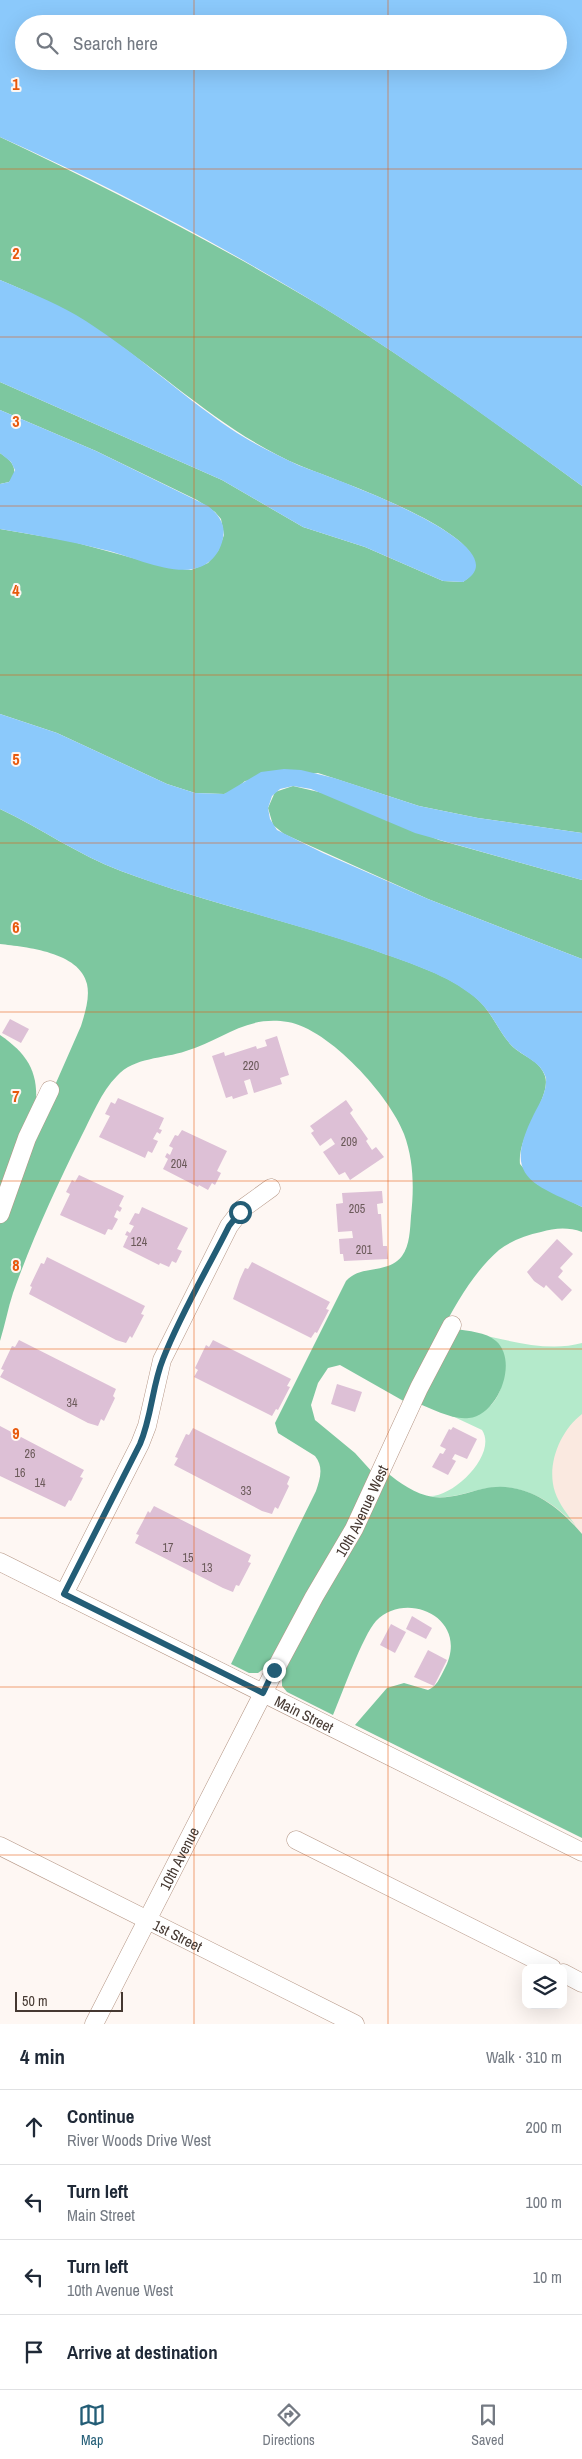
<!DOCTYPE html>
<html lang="en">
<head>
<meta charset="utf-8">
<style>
	body { margin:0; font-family:"Archivo Narrow",sans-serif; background:#f2f2f3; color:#1f2937 }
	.controls { position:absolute; right:15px; bottom:15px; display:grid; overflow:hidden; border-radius:10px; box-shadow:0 5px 20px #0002 }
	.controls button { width:45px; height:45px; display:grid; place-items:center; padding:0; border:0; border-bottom:1px solid #e0e1e3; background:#fff; color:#1f2937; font:25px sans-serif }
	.scale { position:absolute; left:15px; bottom:12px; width:108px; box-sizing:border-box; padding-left:5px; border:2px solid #453831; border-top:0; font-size:14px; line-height:18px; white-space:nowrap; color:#453831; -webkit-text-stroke:4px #fef7f3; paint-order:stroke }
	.stop { position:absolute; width:15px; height:15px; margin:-11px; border:4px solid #235d76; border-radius:50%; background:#fff }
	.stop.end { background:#235d76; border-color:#fff; box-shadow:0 1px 5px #0008 }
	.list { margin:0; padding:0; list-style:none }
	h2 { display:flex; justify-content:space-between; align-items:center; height:65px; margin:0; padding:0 20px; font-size:21px }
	h2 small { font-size:16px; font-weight:400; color:#747a83 }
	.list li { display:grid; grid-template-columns:32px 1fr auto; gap:15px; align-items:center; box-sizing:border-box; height:75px; padding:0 20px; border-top:1px solid #e0e1e3 }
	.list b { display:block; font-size:19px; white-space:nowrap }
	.list p { margin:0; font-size:16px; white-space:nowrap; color:#747a83 }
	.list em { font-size:16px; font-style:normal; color:#747a83 }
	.icon { flex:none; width:28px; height:28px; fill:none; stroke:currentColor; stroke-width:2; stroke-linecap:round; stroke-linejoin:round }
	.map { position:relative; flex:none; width:582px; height:2024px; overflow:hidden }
	.search { position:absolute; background:#fff; box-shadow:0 5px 20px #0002; left:15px; right:15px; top:15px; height:55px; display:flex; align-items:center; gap:12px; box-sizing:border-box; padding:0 18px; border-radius:28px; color:#747a83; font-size:19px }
	.sheet { height:365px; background:#fff }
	nav { display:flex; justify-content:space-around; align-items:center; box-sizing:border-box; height:70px; border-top:1px solid #e0e1e3; background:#fff; font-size:14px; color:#747a83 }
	nav a { display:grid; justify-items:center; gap:2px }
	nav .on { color:#235d76 }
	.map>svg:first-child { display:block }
	.built { fill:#fae9e0 }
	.green { fill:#b4eacb }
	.forest { fill:#7dc79f }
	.water { fill:#8bc9fb; fill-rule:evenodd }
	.building { fill:#ddc0d6 }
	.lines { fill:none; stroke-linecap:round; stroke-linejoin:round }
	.minor-casing { stroke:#b49584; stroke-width:19 }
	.minor { stroke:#fff; stroke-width:18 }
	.route { stroke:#235d76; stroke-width:6 }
	.grid { fill:none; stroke:#e8590c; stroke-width:1; stroke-opacity:0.55 }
	.labels { text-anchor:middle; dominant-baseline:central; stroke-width:4; stroke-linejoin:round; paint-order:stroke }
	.number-label { font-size:12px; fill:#6b5a5a }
	.street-label { font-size:15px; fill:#453831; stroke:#fef7f3 }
	.grid-label { font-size:16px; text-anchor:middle; font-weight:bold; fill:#e8590c; stroke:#fef7f3; stroke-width:4; stroke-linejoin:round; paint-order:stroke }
</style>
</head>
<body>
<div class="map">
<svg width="582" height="2024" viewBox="0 0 582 2024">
	<rect width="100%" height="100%" fill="#fef7f3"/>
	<!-- built -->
	<polygon class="built" points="582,1388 582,1577 506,1540"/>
	<!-- green -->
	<path class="green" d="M469,1332C504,1339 546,1353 582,1343V1414C560,1431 546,1465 555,1492C559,1504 568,1515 576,1526C552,1500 519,1481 483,1489C464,1493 448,1500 429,1496C453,1498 498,1454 482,1430L450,1415C472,1422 495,1410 501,1387C503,1376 502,1363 503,1351C497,1338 482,1336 469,1332Z"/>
	<!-- forest -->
	<g class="forest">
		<path d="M0,137C109,188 217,244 321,306C411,361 497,424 582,486V833L478,818L419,806L318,773L245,781L232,792L224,794L195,793L167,784L57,733L0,714V529L70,541L166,567L191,570L208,563L218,551L224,535L221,519L215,512L197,500L96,451L0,410V382L222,480L303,527L365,547L443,581L463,582C469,577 476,573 475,564C471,526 335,480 301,466C223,433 165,373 94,328C64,308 33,294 0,280Z"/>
		<path d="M0,453C10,460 17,465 13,478L9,482L0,484Z"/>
		<polygon points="293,786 323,793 439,840 582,880 582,959 428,899 284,834 273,825 268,808 275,792"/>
		<path d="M0,809C41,828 78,855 121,871C204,902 290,921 374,950C406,962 442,972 470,993C492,1009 496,1029 512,1046C522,1056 540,1060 545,1076C552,1097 517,1134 520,1164L537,1184L582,1207V1232C568,1227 555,1228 541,1232C526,1235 511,1241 499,1250C459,1284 430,1356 407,1403L340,1365L328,1368L318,1383L311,1405L315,1420L355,1453L374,1474L346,1533L266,1667L258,1673H249L231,1664L316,1491C320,1479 324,1467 315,1456L278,1433L275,1423L346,1281C361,1264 387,1275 402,1256C410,1245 410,1229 411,1216C414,1189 414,1161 404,1134C390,1096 329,1029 288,1022C245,1015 223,1040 186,1051C163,1059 134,1057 117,1076C101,1092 92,1116 81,1137C56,1187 32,1240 13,1293C8,1308 5,1325 0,1341V1224L30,1142L81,1026C85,1013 90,998 87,984C80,952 26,947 0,944Z"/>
		<path d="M0,1035C26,1053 38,1070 36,1102L0,1203Z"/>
		<path d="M456,1329C468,1331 486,1332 496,1341C519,1361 498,1415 469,1418C452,1420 433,1409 417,1403Z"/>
		<path d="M386,1472C400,1483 415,1494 433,1497C450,1499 466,1493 482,1489C523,1479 557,1504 582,1534V1838L355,1725L387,1688L404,1683L428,1690C436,1687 440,1678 444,1670C472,1619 407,1589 376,1621C363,1635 342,1694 333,1715L287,1692L282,1686V1677L325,1588Z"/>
	</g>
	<!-- water -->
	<g class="water">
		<path d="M0,0H582V486C507,432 431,376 353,326C240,255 121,191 0,137ZM24,24H558V61H24Z"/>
		<path d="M0,280C26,291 52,301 76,315C131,348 178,393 231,429C252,443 275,454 298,465C317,473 530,545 463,582L443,581L365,547L303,527L222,480L0,382Z"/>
		<path d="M0,410L96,451L208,506C218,514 226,524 223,538C220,554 209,566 193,569C168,574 130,556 105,550C70,541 35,535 0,529V484L9,482L15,470L11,462L0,453Z"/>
		<path d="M0,714L57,733L167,784L195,793L224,794L261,772L284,769L301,770L334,778L419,806L478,818L582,833V880L415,833L311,789L293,786L280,789L272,796L268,808L270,819L277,830L323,853L428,899L582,959V1207C529,1183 503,1176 534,1114C540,1103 547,1091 546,1078C541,1061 523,1057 511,1045C495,1027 492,1009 469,993C441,972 405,962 373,950C290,921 203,902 121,871C78,855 41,828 0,809Z"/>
	</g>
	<!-- building -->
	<g class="building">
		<polygon points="10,1019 29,1029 21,1043 2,1033"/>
		<polygon points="277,1036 289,1075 280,1078 282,1084 254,1093 250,1079 244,1081 248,1094 233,1099 232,1096 226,1098 212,1056 224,1052 225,1056 256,1046 257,1049 267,1046 265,1040"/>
		<polygon points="118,1098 164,1118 159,1129 162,1130 160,1134 157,1132 153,1139 158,1141 152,1153 148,1151 145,1158 99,1137 110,1116 105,1114 111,1102 115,1104"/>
		<polygon points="346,1100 353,1110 350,1113 368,1139 366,1141 372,1150 376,1147 384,1157 350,1180 345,1172 339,1175 323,1152 335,1144 331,1138 320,1146 311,1133 314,1131 310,1126"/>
		<polygon points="182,1130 227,1151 217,1171 221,1173 215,1185 212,1183 208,1190 199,1185 198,1187 163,1169 168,1159 165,1157 167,1153 170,1155 173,1148 169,1146 175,1135 178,1136"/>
		<polygon points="79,1175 124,1196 119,1206 122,1208 120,1212 117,1210 114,1217 118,1219 112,1230 108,1229 105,1235 60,1215 70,1194 66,1192 72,1180 75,1182"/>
		<polygon points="382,1191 383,1203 377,1204 378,1214 381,1214 383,1246 387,1246 388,1259 344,1261 343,1254 340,1254 339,1239 353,1238 352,1231 338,1232 336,1204 343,1203 342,1193"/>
		<polygon points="142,1207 188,1228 177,1249 182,1251 176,1263 172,1261 169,1267 160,1263 159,1265 123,1247 128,1236 125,1235 127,1231 130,1233 134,1226 129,1224 135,1213 139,1214"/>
		<polygon points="557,1239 573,1254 560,1268 563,1271 558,1277 572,1290 562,1301 546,1285 544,1288 534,1281 527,1272"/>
		<polygon points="47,1257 145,1306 141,1314 144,1315 132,1338 130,1336 126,1343 116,1340 29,1294 32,1287 30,1286 41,1263 44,1264"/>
		<polygon points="252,1262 330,1302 326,1309 329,1310 317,1333 315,1332 311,1338 233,1299 240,1279 245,1268 248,1269"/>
		<polygon points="19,1340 116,1389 113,1396 115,1398 104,1421 101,1419 98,1426 88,1423 0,1377 4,1370 1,1369 12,1346 15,1347"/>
		<polygon points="213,1340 291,1379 287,1386 290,1387 278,1410 276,1409 272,1416 194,1377 198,1370 195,1368 206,1345 209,1347"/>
		<polygon points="337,1384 362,1392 355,1412 331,1404"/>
		<polygon points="0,1426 84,1470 80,1477 83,1478 71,1501 69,1500 65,1507 0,1476"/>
		<polygon points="453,1427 477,1439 467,1459 455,1454 452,1459 456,1461 448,1475 432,1467 440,1453 443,1454 446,1449 440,1446 449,1429 451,1430"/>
		<polygon points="193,1428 290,1477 287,1484 289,1486 278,1509 275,1507 272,1514 262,1511 174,1465 178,1458 175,1457 186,1434 189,1435"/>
		<polygon points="154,1506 251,1555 248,1562 251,1563 239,1586 236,1585 233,1592 223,1588 135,1543 139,1535 136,1534 142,1523 148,1511 150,1513"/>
		<polygon points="412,1616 432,1628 426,1639 406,1629"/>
		<polygon points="391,1624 406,1632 395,1653 380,1645"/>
		<polygon points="428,1650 447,1660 434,1686 414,1677"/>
	</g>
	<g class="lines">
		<defs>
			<g id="minor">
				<polyline points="0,1214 27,1138 50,1090"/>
				<path id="s1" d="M0,1562L582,1852"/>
				<polyline points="64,1594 140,1444 147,1426 162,1360 229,1226 242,1209 271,1188"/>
				<polyline points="296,1840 552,1968"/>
				<path id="s2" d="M0,1846L355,2024"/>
				<polyline points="563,1973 582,1983"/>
				<path id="s3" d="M94,2024L275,1670L314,1597L354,1529L419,1388L452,1325"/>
			</g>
		</defs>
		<!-- minor casing -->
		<use href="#minor" class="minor-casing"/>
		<!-- minor -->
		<use href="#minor" class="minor"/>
	</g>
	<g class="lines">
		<!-- route -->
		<path class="route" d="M240,1212L229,1226C207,1270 181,1313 163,1359C152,1386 152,1416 140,1444L64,1594L263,1693L274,1670"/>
	</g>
	<!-- grid -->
	<path class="grid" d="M194,0V24M388,0V24M194,61V2024M388,61V2024M0,169H582M0,337H582M0,506H582M0,675H582M0,843H582M0,1012H582M0,1181H582M0,1349H582M0,1518H582M0,1687H582M0,1855H582"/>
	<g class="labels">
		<!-- number labels -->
		<g class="number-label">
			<text x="251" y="1066">220</text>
			<text x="349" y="1142">209</text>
			<text x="179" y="1164">204</text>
			<text x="357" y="1209">205</text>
			<text x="139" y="1242">124</text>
			<text x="364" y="1250">201</text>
			<text x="72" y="1403">34</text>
			<text x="30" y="1454">26</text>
			<text x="20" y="1473">16</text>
			<text x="40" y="1483">14</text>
			<text x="246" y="1491">33</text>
			<text x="168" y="1548">17</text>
			<text x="188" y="1558">15</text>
			<text x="207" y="1568">13</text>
		</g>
		<!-- street labels -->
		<g class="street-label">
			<text stroke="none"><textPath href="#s3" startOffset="579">10th Avenue West</textPath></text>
			<text stroke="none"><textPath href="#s1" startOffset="340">Main Street</textPath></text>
			<text stroke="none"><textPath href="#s3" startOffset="186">10th Avenue</textPath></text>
			<text stroke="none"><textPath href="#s2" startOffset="199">1st Street</textPath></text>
		</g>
	</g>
	<g class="grid-label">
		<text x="16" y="90">1</text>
		<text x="16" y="259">2</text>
		<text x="16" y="427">3</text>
		<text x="16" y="596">4</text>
		<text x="16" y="765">5</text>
		<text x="16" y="933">6</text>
		<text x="16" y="1102">7</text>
		<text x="16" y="1271">8</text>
		<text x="16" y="1439">9</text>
	</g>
</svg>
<div class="controls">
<button><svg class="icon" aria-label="layers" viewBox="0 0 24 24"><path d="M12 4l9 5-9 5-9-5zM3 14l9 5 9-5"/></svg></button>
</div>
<div class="scale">50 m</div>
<div class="stop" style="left:240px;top:1212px"></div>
<div class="stop end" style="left:274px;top:1670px"></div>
<div class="search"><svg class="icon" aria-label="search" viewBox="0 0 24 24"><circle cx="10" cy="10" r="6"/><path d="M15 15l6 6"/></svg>Search here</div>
</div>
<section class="sheet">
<h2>4 min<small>Walk · 310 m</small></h2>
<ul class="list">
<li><svg class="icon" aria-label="ahead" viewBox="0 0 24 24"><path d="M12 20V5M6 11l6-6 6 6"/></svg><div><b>Continue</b><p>River Woods Drive West</p></div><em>200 m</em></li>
<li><svg class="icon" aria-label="left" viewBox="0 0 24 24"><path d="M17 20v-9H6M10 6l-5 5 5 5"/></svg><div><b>Turn left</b><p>Main Street</p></div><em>100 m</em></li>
<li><svg class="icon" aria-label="left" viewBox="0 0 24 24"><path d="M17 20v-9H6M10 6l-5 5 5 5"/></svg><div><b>Turn left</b><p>10th Avenue West</p></div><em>10 m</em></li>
<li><svg class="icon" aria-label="arrive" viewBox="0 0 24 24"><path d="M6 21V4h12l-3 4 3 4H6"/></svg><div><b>Arrive at destination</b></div></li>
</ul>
</section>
<nav>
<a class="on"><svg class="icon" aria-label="map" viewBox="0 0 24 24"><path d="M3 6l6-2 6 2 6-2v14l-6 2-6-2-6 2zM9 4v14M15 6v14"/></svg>Map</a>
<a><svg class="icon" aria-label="directions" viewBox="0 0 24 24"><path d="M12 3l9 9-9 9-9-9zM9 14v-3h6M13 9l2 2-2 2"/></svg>Directions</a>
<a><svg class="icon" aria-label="saved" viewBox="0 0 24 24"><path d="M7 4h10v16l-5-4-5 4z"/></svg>Saved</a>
</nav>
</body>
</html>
